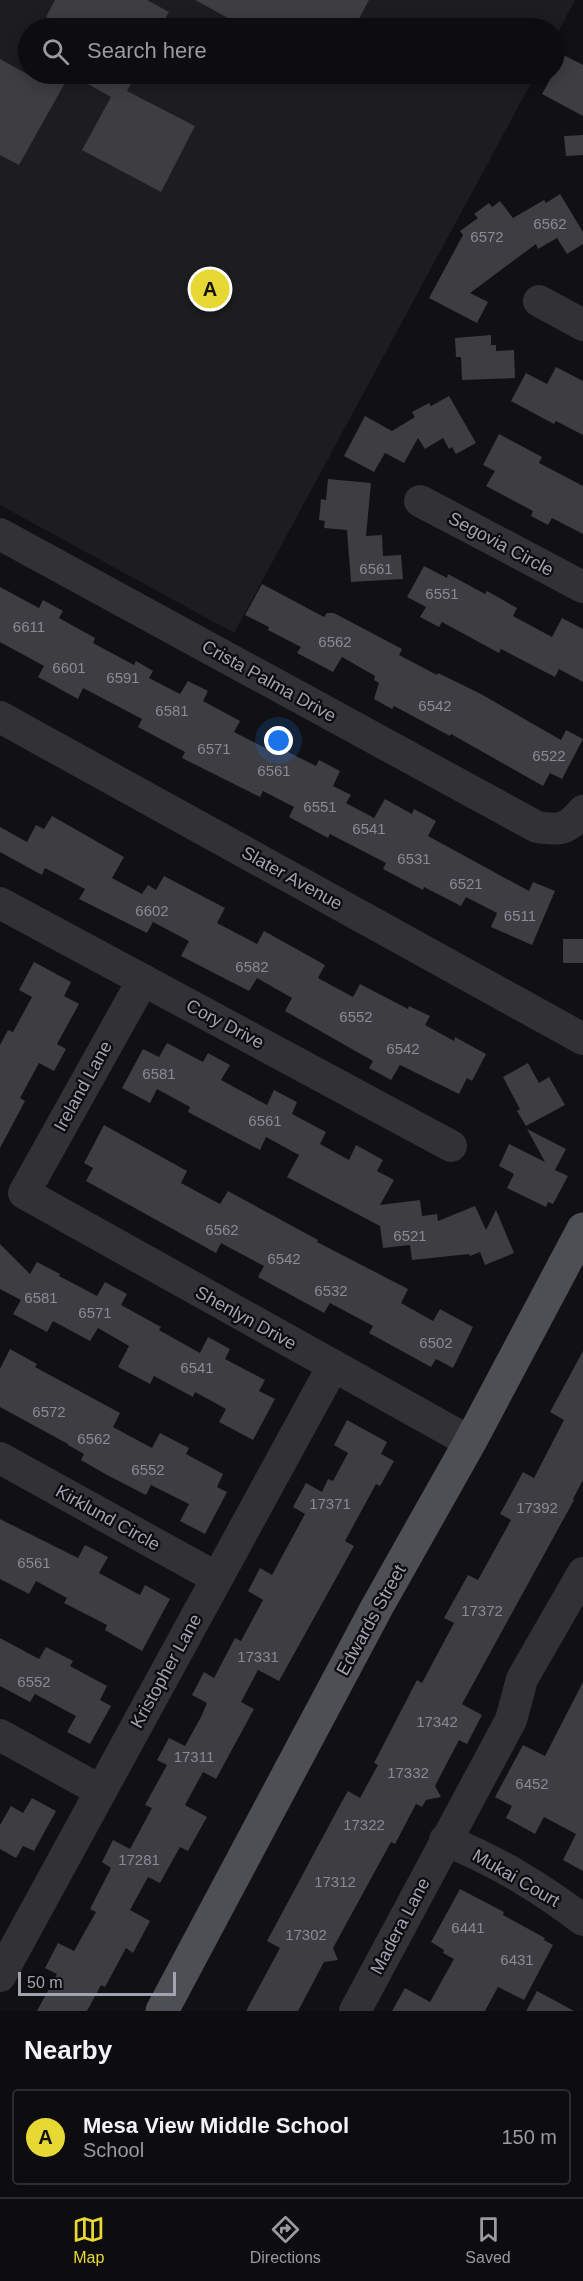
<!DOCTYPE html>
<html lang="en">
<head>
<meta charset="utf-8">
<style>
	body { margin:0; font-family:Helvetica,sans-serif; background:#161517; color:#f1f3f6 }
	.scale { position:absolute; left:18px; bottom:15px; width:158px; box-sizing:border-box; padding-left:6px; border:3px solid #a2a3b2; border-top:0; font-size:16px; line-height:21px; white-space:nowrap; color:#a2a3b2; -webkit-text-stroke:4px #0c0b0d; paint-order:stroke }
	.you { position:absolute; left:279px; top:741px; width:21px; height:21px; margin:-15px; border:4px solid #fff; border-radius:50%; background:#1a73e8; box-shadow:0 0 0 9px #1a73e833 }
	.badge { display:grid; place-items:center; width:39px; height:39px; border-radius:50%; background:#e7d833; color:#111; font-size:20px; font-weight:700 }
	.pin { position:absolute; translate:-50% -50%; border:3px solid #fff; box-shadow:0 2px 6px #0006 }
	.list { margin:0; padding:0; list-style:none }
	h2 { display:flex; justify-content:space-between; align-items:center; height:78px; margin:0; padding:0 24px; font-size:26px }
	h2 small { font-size:20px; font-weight:400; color:#9a9b9e }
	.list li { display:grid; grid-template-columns:39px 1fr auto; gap:18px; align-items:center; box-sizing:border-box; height:96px; margin:0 12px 12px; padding:0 12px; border:2px solid #2d2c2e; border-radius:6px }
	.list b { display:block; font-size:22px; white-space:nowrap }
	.list p { margin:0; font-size:20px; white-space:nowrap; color:#9a9b9e }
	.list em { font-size:20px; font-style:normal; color:#9a9b9e }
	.icon { flex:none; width:33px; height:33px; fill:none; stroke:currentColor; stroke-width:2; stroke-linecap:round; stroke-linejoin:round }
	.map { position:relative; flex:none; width:583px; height:2011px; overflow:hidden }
	.search { position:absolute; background:#0d0c0e; box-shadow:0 3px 15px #0003; left:18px; right:18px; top:18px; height:66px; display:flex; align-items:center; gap:15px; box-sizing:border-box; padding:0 21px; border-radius:33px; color:#9a9b9e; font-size:22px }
	.sheet { height:186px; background:#0d0c0e }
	nav { display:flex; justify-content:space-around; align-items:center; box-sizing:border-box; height:84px; border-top:2px solid #2d2c2e; background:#0d0c0e; font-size:16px; color:#9a9b9e }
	nav a { display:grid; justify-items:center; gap:3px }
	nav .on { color:#e7d833 }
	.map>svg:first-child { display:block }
	.built { fill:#1d1c1e }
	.building { fill:#3d3d42 }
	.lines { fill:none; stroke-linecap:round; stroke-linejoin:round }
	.minor { stroke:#323236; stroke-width:32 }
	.major { stroke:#4e4e55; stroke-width:33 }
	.labels { text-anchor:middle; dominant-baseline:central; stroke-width:4.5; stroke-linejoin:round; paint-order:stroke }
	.number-label { font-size:15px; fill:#898a96 }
	.street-label { font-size:18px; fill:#a2a3b2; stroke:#0c0b0d }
</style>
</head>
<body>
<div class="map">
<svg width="583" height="2011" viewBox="0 0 583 2011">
	<rect width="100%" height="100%" fill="#111012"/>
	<!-- built -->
	<polygon class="built" points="0,0 575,0 555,38 554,28 28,28 28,74 536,74 234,633 0,505"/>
	<!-- building -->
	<g class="building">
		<polygon points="55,0 147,0 169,12 160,28 63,28 46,17"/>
		<polygon points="195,0 369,0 354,28 246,28"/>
		<polygon points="564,55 583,65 583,116 542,94"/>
		<polygon points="0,59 27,74 136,74 127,91 195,126 161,192 82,150 111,97 70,74 19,165 0,155"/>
		<polygon points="583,135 583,155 566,156 564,136"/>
		<polygon points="560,194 583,232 583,244 567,254 557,238 538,249 536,244 470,293 488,302 477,323 429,298 463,235 460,231 478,218 474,214 489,203 492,207 500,201 513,218 544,200 546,203"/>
		<polygon points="491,335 491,345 496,345 496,351 514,350 515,378 462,380 461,357 456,357 455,338"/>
		<polygon points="556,367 583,381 583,435 556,421 554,424 511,401 526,373 547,384"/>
		<polygon points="449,396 476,443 456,454 452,447 449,449 443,438 425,449 418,438 404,463 385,453 374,472 344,456 365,416 392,431 415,417 412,412 429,403 431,406"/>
		<polygon points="499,434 542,457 539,463 583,486 583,534 552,518 548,525 531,516 533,511 486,486 495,471 483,465"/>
		<polygon points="328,479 371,483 366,536 382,535 383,556 401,555 403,579 351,582 347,530 324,528 325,521 319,520 321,499 326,500"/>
		<polygon points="424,566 447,578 448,574 485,594 487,591 517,608 513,616 552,637 562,618 583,629 583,682 559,669 555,677 501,649 499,653 442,622 439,627 420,617 426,607 407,597"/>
		<polygon points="262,584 324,617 327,613 334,613 402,649 399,655 437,675 438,673 481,694 561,740 566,730 583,739 562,779 550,773 543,786 451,734 450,736 394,706 392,709 374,699 379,683 374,680 375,676 342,657 333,672 297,653 301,647 268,630 269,627 245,615"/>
		<polygon points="0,587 39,608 43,600 63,611 59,618 95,638 93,643 134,665 136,661 153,671 149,678 180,694 188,681 208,691 203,701 240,721 234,732 271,751 272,749 280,753 282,749 316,766 319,760 340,771 333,786 351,795 346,803 374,818 385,799 412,814 414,809 436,821 428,836 529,891 533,882 555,891 532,945 491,927 497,913 466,897 461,906 424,887 423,890 383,869 386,863 330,834 328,838 289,817 294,807 263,791 260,797 182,758 185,752 138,727 142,719 83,688 78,699 38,677 44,666 0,642"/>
		<polygon points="52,816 124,857 112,878 142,894 148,885 156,890 164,876 225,908 217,923 257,944 264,931 325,965 318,978 353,997 360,984 408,1009 409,1006 430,1016 425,1025 454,1041 455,1037 486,1054 472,1081 467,1078 459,1094 400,1065 391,1080 369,1068 373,1061 285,1011 292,998 257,978 249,991 181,956 189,941 153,922 147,933 79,899 85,889 45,868 42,875 0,852 0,827 27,842 36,825 44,829"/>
		<rect x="563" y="939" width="20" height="24"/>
		<polygon points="34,962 71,982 64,996 79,1004 57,1044 66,1049 54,1071 39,1063 20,1098 25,1101 0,1148 0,1045 8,1030 13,1032 32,997 19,990"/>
		<polygon points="167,1043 203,1062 208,1053 230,1065 221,1080 267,1105 274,1090 297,1102 292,1114 326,1132 320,1144 349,1160 356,1145 383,1160 377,1171 394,1180 380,1205 420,1200 422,1216 437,1214 438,1221 475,1206 486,1230 496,1210 514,1253 485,1265 480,1252 470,1256 469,1254 412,1260 410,1245 383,1248 380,1226 287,1177 299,1155 266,1137 260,1150 188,1112 190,1107 157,1089 150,1103 122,1088 143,1049 159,1057"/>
		<polygon points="528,1063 539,1083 549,1077 565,1105 526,1126 517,1111 520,1109 503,1077"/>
		<polygon points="104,1125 187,1171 181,1183 220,1204 228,1191 318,1240 317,1242 408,1289 401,1303 433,1321 440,1309 473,1327 453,1368 436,1359 431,1367 369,1333 373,1326 330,1303 324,1313 258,1277 264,1266 221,1243 216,1253 86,1181 93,1168 84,1163"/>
		<polygon points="527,1129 566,1149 555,1170 568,1176 553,1204 548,1202 546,1207 507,1188 514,1174 499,1166 509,1144 545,1162"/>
		<polygon points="0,1244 30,1274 37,1262 60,1274 59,1276 97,1296 105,1282 127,1294 121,1305 161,1327 159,1330 200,1353 208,1337 230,1349 225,1359 265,1380 259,1391 275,1399 253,1440 219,1422 226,1409 195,1392 193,1397 154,1376 150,1384 118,1367 129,1346 98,1328 90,1341 53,1321 47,1332 13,1314 21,1300 0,1289"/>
		<polygon points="10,1349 37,1364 35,1367 120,1413 113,1427 152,1448 160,1433 189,1448 186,1454 223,1474 217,1487 227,1492 205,1534 180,1521 189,1504 151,1485 146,1495 107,1475 81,1460 84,1454 68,1445 68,1444 0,1407 0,1369"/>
		<polygon points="583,1351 583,1480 573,1499 574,1500 462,1704 482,1715 467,1744 459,1740 435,1786 441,1797 426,1800 422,1807 416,1804 395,1844 391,1842 333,1948 338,1960 324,1962 298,2011 246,2011 280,1948 267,1941 340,1805 348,1791 360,1798 378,1765 374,1763 417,1680 422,1683 454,1623 444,1618 468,1575 478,1580 511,1520 500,1514 523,1472 534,1478 564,1420 550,1412"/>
		<polygon points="347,1420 387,1442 381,1454 394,1461 380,1486 376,1484 345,1541 354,1546 279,1681 258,1670 241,1702 254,1709 216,1779 203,1772 185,1805 207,1817 188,1851 180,1847 160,1883 148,1877 130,1910 150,1921 133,1953 126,1948 105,1987 101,1985 87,2011 37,2011 57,1974 45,1968 58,1943 74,1951 96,1912 90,1909 111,1868 102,1862 113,1840 130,1849 152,1808 145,1805 167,1765 157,1760 169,1738 185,1746 201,1717 207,1703 192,1695 204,1672 214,1678 235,1638 241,1641 263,1600 248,1591 260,1568 272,1575 305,1514 293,1507 306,1483 322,1492 328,1479 333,1481 348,1453 334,1445"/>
		<polygon points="0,1519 78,1558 85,1545 108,1557 99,1573 140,1595 145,1585 170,1599 142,1651 105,1630 107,1625 64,1603 67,1598 36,1581 29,1594 0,1579"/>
		<polygon points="0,1638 39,1659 46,1647 73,1661 70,1666 107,1686 100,1700 111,1706 90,1744 67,1732 76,1716 35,1694 30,1702 0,1686"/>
		<polygon points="583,1682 583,1871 563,1860 576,1834 544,1817 535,1834 506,1818 512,1806 495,1797 523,1745 545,1756"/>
		<polygon points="32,1798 56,1811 34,1851 23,1846 16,1858 0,1849 0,1825 11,1806 23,1813"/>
		<polygon points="460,1889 504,1912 503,1915 545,1938 544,1940 553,1945 524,2000 498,1987 485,2011 392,2011 405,1988 430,2002 454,1959 443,1953 444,1950 431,1942"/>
		<polygon points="537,1991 574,2011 526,2011"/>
	</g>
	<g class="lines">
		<!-- minor -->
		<g class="minor">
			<polyline points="539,301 583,325"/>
			<polyline points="420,501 583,587"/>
			<path d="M0,534L537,827C561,831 568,829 583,811"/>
			<polyline points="0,717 583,1039"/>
			<polyline points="0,903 451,1146"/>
			<polyline points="143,980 24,1193 470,1442"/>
			<polyline points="0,1458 217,1578"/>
			<polyline points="0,1735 101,1791"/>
			<path d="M445,1840C498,1862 538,1886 583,1920"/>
			<polyline points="0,1976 333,1366"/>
			<polyline points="355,2011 511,1720 522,1679 583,1573"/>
		</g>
		<!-- major -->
		<polyline class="major" points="162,2011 377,1607 470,1442 583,1229"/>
	</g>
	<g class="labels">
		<!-- number labels -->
		<g class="number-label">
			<text x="550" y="223">6562</text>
			<text x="487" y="236">6572</text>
			<text x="376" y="568">6561</text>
			<text x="442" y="593">6551</text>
			<text x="29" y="626">6611</text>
			<text x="335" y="641">6562</text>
			<text x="69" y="667">6601</text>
			<text x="123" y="677">6591</text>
			<text x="435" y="705">6542</text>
			<text x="172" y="710">6581</text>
			<text x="214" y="748">6571</text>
			<text x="549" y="755">6522</text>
			<text x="274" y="770">6561</text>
			<text x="320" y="806">6551</text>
			<text x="369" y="828">6541</text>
			<text x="414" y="858">6531</text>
			<text x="466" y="883">6521</text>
			<text x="152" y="910">6602</text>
			<text x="520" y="915">6511</text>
			<text x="252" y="966">6582</text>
			<text x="356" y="1016">6552</text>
			<text x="403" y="1048">6542</text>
			<text x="159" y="1073">6581</text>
			<text x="265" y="1120">6561</text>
			<text x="222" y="1229">6562</text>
			<text x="410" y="1235">6521</text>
			<text x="284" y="1258">6542</text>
			<text x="331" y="1290">6532</text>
			<text x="41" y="1297">6581</text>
			<text x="95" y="1312">6571</text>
			<text x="436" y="1342">6502</text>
			<text x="197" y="1367">6541</text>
			<text x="49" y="1411">6572</text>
			<text x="94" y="1438">6562</text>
			<text x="148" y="1469">6552</text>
			<text x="330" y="1503">17371</text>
			<text x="537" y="1507">17392</text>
			<text x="34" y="1562">6561</text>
			<text x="482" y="1610">17372</text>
			<text x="258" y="1656">17331</text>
			<text x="34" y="1681">6552</text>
			<text x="437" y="1721">17342</text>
			<text x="194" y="1756">17311</text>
			<text x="408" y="1772">17332</text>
			<text x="532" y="1783">6452</text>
			<text x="364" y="1824">17322</text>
			<text x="139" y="1859">17281</text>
			<text x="335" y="1881">17312</text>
			<text x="468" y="1927">6441</text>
			<text x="306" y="1934">17302</text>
			<text x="517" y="1959">6431</text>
		</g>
		<!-- street labels -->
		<g class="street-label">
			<text transform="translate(501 544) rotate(28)">Segovia Circle</text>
			<text transform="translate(269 681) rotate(29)">Crista Palma Drive</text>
			<text transform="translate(292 878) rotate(29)">Slater Avenue</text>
			<text transform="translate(225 1024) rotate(28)">Cory Drive</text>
			<text transform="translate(83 1086) rotate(-61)">Ireland Lane</text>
			<text transform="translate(246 1318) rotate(29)">Shenlyn Drive</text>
			<text transform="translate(108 1518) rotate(29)">Kirklund Circle</text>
			<text transform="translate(371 1620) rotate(-61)">Edwards Street</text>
			<text transform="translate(166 1671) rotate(-61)">Kristopher Lane</text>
			<text transform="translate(516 1878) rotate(30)">Mukai Court</text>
			<text transform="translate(400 1926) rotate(-62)">Madera Lane</text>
		</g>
	</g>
</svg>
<div class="scale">50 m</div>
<div class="you"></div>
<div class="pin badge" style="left:210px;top:289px">A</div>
<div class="search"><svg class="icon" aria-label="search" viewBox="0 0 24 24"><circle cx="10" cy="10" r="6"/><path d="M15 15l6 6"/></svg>Search here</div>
</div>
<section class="sheet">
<h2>Nearby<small></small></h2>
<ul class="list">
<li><span class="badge">A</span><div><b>Mesa View Middle School</b><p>School</p></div><em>150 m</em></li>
</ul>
</section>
<nav>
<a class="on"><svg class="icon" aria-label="map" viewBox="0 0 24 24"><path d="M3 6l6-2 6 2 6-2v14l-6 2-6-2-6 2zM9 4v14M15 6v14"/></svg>Map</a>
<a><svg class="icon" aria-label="directions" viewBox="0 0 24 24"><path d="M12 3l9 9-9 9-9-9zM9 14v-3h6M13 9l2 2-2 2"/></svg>Directions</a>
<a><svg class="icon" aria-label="saved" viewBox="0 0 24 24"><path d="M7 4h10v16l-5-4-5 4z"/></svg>Saved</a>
</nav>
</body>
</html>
